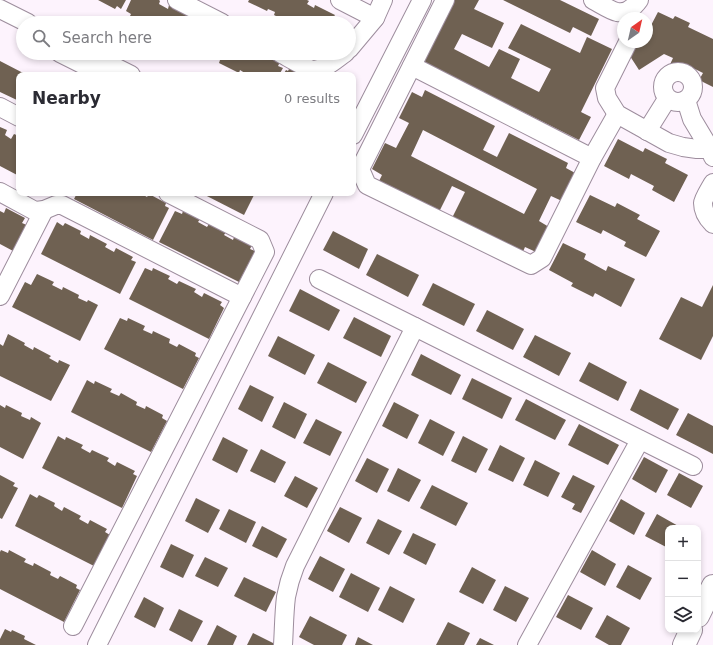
<!DOCTYPE html>
<html lang="en">
<head>
<meta charset="utf-8">
<style>
	body { margin:0; font-family:"DejaVu Sans",sans-serif; background:#f2f2f3; color:#2b2b33 }
	.controls { position:absolute; right:12px; bottom:12px; display:grid; overflow:hidden; border-radius:8px; box-shadow:0 2px 6px #0003 }
	.controls button { width:36px; height:36px; display:grid; place-items:center; padding:0; border:0; border-bottom:1px solid #e1e1e2; background:#fff; color:#2b2b33; font:20px sans-serif }
	.compass { position:absolute; left:617px; top:12px; width:36px; height:36px; border-radius:50%; background:#fff; box-shadow:0 2px 6px #0003; rotate:34deg }
	.list { margin:0; padding:0; list-style:none }
	h2 { display:flex; justify-content:space-between; align-items:center; height:52px; margin:0; padding:0 16px; font-size:17px }
	h2 small { font-size:13px; font-weight:400; color:#7c7c81 }
	.icon { flex:none; width:22px; height:22px; fill:none; stroke:currentColor; stroke-width:2; stroke-linecap:round; stroke-linejoin:round }
	.map { position:relative; flex:none; width:713px; height:645px; overflow:hidden }
	.search { position:absolute; background:#fff; box-shadow:0 2px 6px #0003; left:16px; top:16px; width:340px; height:44px; display:flex; align-items:center; gap:10px; box-sizing:border-box; padding:0 14px; border-radius:22px; color:#7c7c81; font-size:15px }
	.panel { position:absolute; background:#fff; box-shadow:0 2px 6px #0003; left:16px; top:72px; width:340px; height:124px; border-radius:8px }
	.map>svg:first-child { display:block }
	.building { fill:#6f6152; fill-rule:evenodd }
	.lines { fill:none; stroke-linecap:round; stroke-linejoin:round }
	.minor-casing { stroke:#9d8d9d; stroke-width:20 }
	.major-casing { stroke:#9d8d9d; stroke-width:24 }
	.minor { stroke:#fff; stroke-width:18 }
	.major { stroke:#fff; stroke-width:22 }
</style>
</head>
<body>
<div class="map">
<svg width="713" height="645" viewBox="0 0 713 645">
	<rect width="100%" height="100%" fill="#fdf3fd"/>
	<!-- building -->
	<g class="building">
		<polygon points="98,0 126,0 121,9 117,6 115,9"/>
		<polygon points="131,0 159,0 160,1 159,4 168,9 169,5 190,16 188,19 192,22 191,23 142,23 130,16 131,14 126,11"/>
		<polygon points="249,0 307,0 309,1 307,4 314,8 315,5 335,15 333,18 338,21 337,23 289,23 274,15 275,12 268,9 267,11 248,2"/>
		<polygon points="449,0 479,0 474,9 504,23 492,48 462,34 454,49 489,67 499,49 520,59 511,78 539,92 551,69 508,48 521,24 580,53 587,37 612,49 581,112 591,117 579,140 419,60"/>
		<polygon points="503,0 560,0 599,19 591,36 573,27 570,33"/>
		<polygon points="658,12 673,19 675,16 690,23 688,27 713,39 713,87 699,80 703,73 695,69 688,84 666,73 673,58 664,54 639,70 628,53 643,42 647,42 647,33"/>
		<polygon points="200,53 253,53 259,56 260,53 261,53 280,62 278,66 283,68 279,75 248,75 240,70 239,73 219,63 220,60 213,56 212,59"/>
		<polygon points="0,61 27,75 19,75 19,101 0,92"/>
		<polygon points="290,67 305,75 283,75 286,70 288,71"/>
		<path d="M425,90L495,126L483,150L497,157L509,133L568,163L566,168L577,174L562,201L551,196L539,221L549,227L536,252L525,247L522,254L452,218L465,192L452,186L439,212L379,181L382,175L372,169L385,143L396,148L409,123L399,118L412,92L422,97ZM423,130L537,189L524,214L411,156Z"/>
		<polygon points="0,127 7,130 5,135 11,139 14,134 19,136 19,176 0,166"/>
		<polygon points="618,139 643,152 645,148 667,159 665,163 688,175 674,202 652,190 654,186 631,174 629,179 604,166"/>
		<polygon points="77,193 140,193 147,197 149,194 166,203 165,206 169,208 153,240 74,199"/>
		<polygon points="201,193 255,193 244,215"/>
		<polygon points="590,195 615,207 617,203 640,215 637,219 660,231 646,257 624,246 626,242 603,230 601,234 576,222"/>
		<polygon points="6,208 25,218 22,223 29,226 15,252 0,244 0,211 4,213"/>
		<polygon points="175,211 182,214 183,211 200,219 198,222 207,227 209,224 226,232 224,235 233,240 234,237 252,245 250,249 255,251 239,282 159,242"/>
		<polygon points="57,222 63,226 65,223 81,231 80,234 89,239 90,235 107,244 105,247 114,252 116,248 133,257 131,260 136,262 120,294 41,254"/>
		<polygon points="333,231 368,249 359,269 323,250"/>
		<polygon points="563,243 586,254 584,259 606,271 608,266 635,279 621,307 595,293 593,297 571,286 573,283 549,270"/>
		<polygon points="377,254 419,275 408,297 366,275"/>
		<polygon points="145,268 152,271 153,268 170,276 168,279 177,284 179,281 196,289 194,292 202,297 204,293 222,302 220,305 224,308 209,339 129,299"/>
		<polygon points="37,274 54,282 52,285 62,290 63,287 79,295 78,298 87,302 88,300 98,305 80,341 12,307 25,282 31,285"/>
		<polygon points="433,283 475,304 464,326 422,305"/>
		<polygon points="713,285 713,336 701,360 659,339 681,297 702,307"/>
		<polygon points="300,289 340,310 329,331 289,311"/>
		<polygon points="487,310 524,329 513,350 476,331"/>
		<polygon points="354,317 391,336 381,357 343,338"/>
		<polygon points="120,318 127,321 128,318 145,326 143,330 152,334 153,331 170,339 169,343 177,347 179,344 196,353 195,356 199,358 183,389 104,349"/>
		<polygon points="8,334 25,343 24,345 33,350 34,347 51,356 49,358 58,363 59,360 70,365 51,401 0,376 0,344 3,346"/>
		<polygon points="535,335 571,353 559,376 523,357"/>
		<polygon points="278,336 315,355 305,375 268,356"/>
		<polygon points="421,354 461,375 451,395 411,375"/>
		<polygon points="328,362 367,382 356,403 317,383"/>
		<polygon points="589,362 627,382 618,401 579,381"/>
		<polygon points="472,378 512,398 502,419 462,399"/>
		<polygon points="87,380 94,384 95,381 112,389 110,392 119,396 121,393 137,402 136,405 145,409 146,406 163,415 162,418 167,421 151,452 71,412"/>
		<polygon points="250,385 274,397 262,422 238,409"/>
		<polygon points="640,389 679,409 668,430 630,410"/>
		<polygon points="526,399 566,420 555,440 515,420"/>
		<polygon points="284,402 307,414 295,439 272,427"/>
		<polygon points="394,402 419,415 407,439 382,426"/>
		<polygon points="0,405 5,408 6,405 22,413 21,416 30,420 31,417 41,423 23,459 0,447"/>
		<polygon points="688,413 713,426 713,454 676,435"/>
		<polygon points="316,419 342,432 330,456 303,443"/>
		<polygon points="430,419 455,432 443,456 418,443"/>
		<polygon points="579,424 619,445 608,465 568,445"/>
		<polygon points="58,436 65,440 66,437 83,445 81,448 90,453 92,450 109,458 107,461 115,466 117,462 135,471 133,474 137,476 122,508 42,468"/>
		<polygon points="463,436 488,449 476,473 451,461"/>
		<polygon points="223,437 248,450 237,473 212,460"/>
		<polygon points="500,445 525,458 513,482 488,470"/>
		<polygon points="261,449 286,462 275,483 250,471"/>
		<polygon points="644,457 668,470 656,493 632,479"/>
		<polygon points="367,458 389,469 377,493 355,481"/>
		<polygon points="535,460 560,473 548,497 523,485"/>
		<polygon points="398,468 421,480 409,502 387,491"/>
		<polygon points="679,473 703,486 691,508 667,495"/>
		<polygon points="0,475 15,483 13,486 18,488 2,519 0,518"/>
		<polygon points="573,475 595,486 581,513 572,509 575,504 561,497"/>
		<polygon points="295,476 318,488 307,508 284,496"/>
		<polygon points="432,485 468,503 456,526 420,508"/>
		<polygon points="30,494 37,498 39,495 55,503 54,506 62,511 64,507 81,516 79,519 88,524 90,520 107,529 105,532 110,535 94,566 15,526"/>
		<polygon points="196,498 220,510 208,533 185,521"/>
		<polygon points="621,499 645,513 634,535 609,521"/>
		<polygon points="340,507 362,518 349,543 327,531"/>
		<polygon points="229,509 256,522 246,543 219,529"/>
		<polygon points="657,514 680,527 680,528 668,528 668,548 645,536"/>
		<polygon points="378,519 402,531 389,555 366,543"/>
		<polygon points="262,526 287,539 277,558 252,546"/>
		<polygon points="413,533 436,544 426,565 403,553"/>
		<polygon points="171,544 194,555 183,578 160,567"/>
		<polygon points="1,550 8,553 9,550 26,559 24,562 33,566 34,563 51,572 50,575 58,579 60,576 77,585 76,588 80,590 64,622 0,589 0,552"/>
		<polygon points="592,550 616,564 605,586 580,572"/>
		<polygon points="320,556 345,569 333,592 308,579"/>
		<polygon points="205,557 228,568 218,587 195,576"/>
		<polygon points="628,565 652,578 640,600 616,587"/>
		<polygon points="472,567 496,580 483,604 459,592"/>
		<polygon points="351,573 380,588 368,612 339,597"/>
		<polygon points="244,577 276,592 266,612 234,596"/>
		<polygon points="390,586 415,599 403,623 378,610"/>
		<polygon points="505,586 529,598 516,622 493,610"/>
		<polygon points="568,595 593,608 581,630 556,617"/>
		<polygon points="144,597 164,608 155,628 134,617"/>
		<polygon points="179,609 203,621 192,642 169,630"/>
		<polygon points="607,615 630,628 621,645 609,645 595,637"/>
		<polygon points="310,616 347,635 342,645 314,645 299,637"/>
		<polygon points="448,622 470,633 464,645 436,645"/>
		<polygon points="217,625 237,636 233,645 207,645"/>
		<polygon points="5,629 11,632 12,630 25,636 24,639 36,645 0,645 0,639"/>
		<polygon points="253,633 273,643 273,645 247,645"/>
		<polygon points="358,637 373,645 355,645"/>
		<polygon points="480,638 494,645 476,645"/>
	</g>
	<g class="lines">
		<defs>
			<g id="minor">
				<polyline points="177,0 222,23"/>
				<polyline points="340,0 375,18"/>
				<polyline points="445,0 360,169 367,185 531,265 542,258 592,158 617,114"/>
				<path d="M593,0C599,3 611,11 617,12C626,14 634,7 639,0"/>
				<polyline points="0,9 28,23"/>
				<polyline points="628,42 605,88 607,98 617,114 669,143 683,147 697,149 713,149"/>
				<polyline points="349,49 375,18 383,0"/>
				<polyline points="60,53 102,74"/>
				<polyline points="87,53 131,75"/>
				<path d="M280,53C286,56 309,70 314,70C326,69 336,59 345,53"/>
				<polyline points="412,66 592,158"/>
				<circle cx="678" cy="87" r="15"/>
				<polyline points="686,100 692,119 710,149 713,157"/>
				<polyline points="0,107 19,117"/>
				<polyline points="647,131 667,99"/>
				<polyline points="353,135 422,0"/>
				<path d="M713,183C711,187 703,199 703,203C703,211 708,219 713,224"/>
				<polyline points="0,192 35,211 44,210 56,205 62,205 242,297"/>
				<polyline points="319,279 693,466"/>
				<polyline points="0,296 44,210"/>
				<polyline points="73,626 265,252 260,240 168,193"/>
				<polyline points="97,645 324,193"/>
				<path d="M283,645C284,629 284,613 286,597C288,586 291,576 295,566L415,327"/>
				<polyline points="527,645 640,440"/>
			</g>
			<g id="major">
				<polyline points="698,616 713,586"/>
				<polyline points="684,645 691,630"/>
			</g>
		</defs>
		<!-- minor casing -->
		<use href="#minor" class="minor-casing"/>
		<!-- major casing -->
		<use href="#major" class="major-casing"/>
		<!-- minor -->
		<use href="#minor" class="minor"/>
		<!-- major -->
		<use href="#major" class="major"/>
	</g>
</svg>
<div class="controls">
<button>+</button>
<button>−</button>
<button><svg class="icon" aria-label="layers" viewBox="0 0 24 24"><path d="M12 4l9 5-9 5-9-5zM3 14l9 5 9-5"/></svg></button>
</div>
<svg class="compass" viewBox="-18 -18 36 36"><path d="M0-13l5 13h-10z" fill="#e53935"/><path d="M0 13l5-13h-10z" fill="#7c7c81"/></svg>
<div class="search"><svg class="icon" aria-label="search" viewBox="0 0 24 24"><circle cx="10" cy="10" r="6"/><path d="M15 15l6 6"/></svg>Search here</div>
<section class="panel">
<h2>Nearby<small>0 results</small></h2>
<ul class="list">
</ul>
</section>
</div>
</body>
</html>
